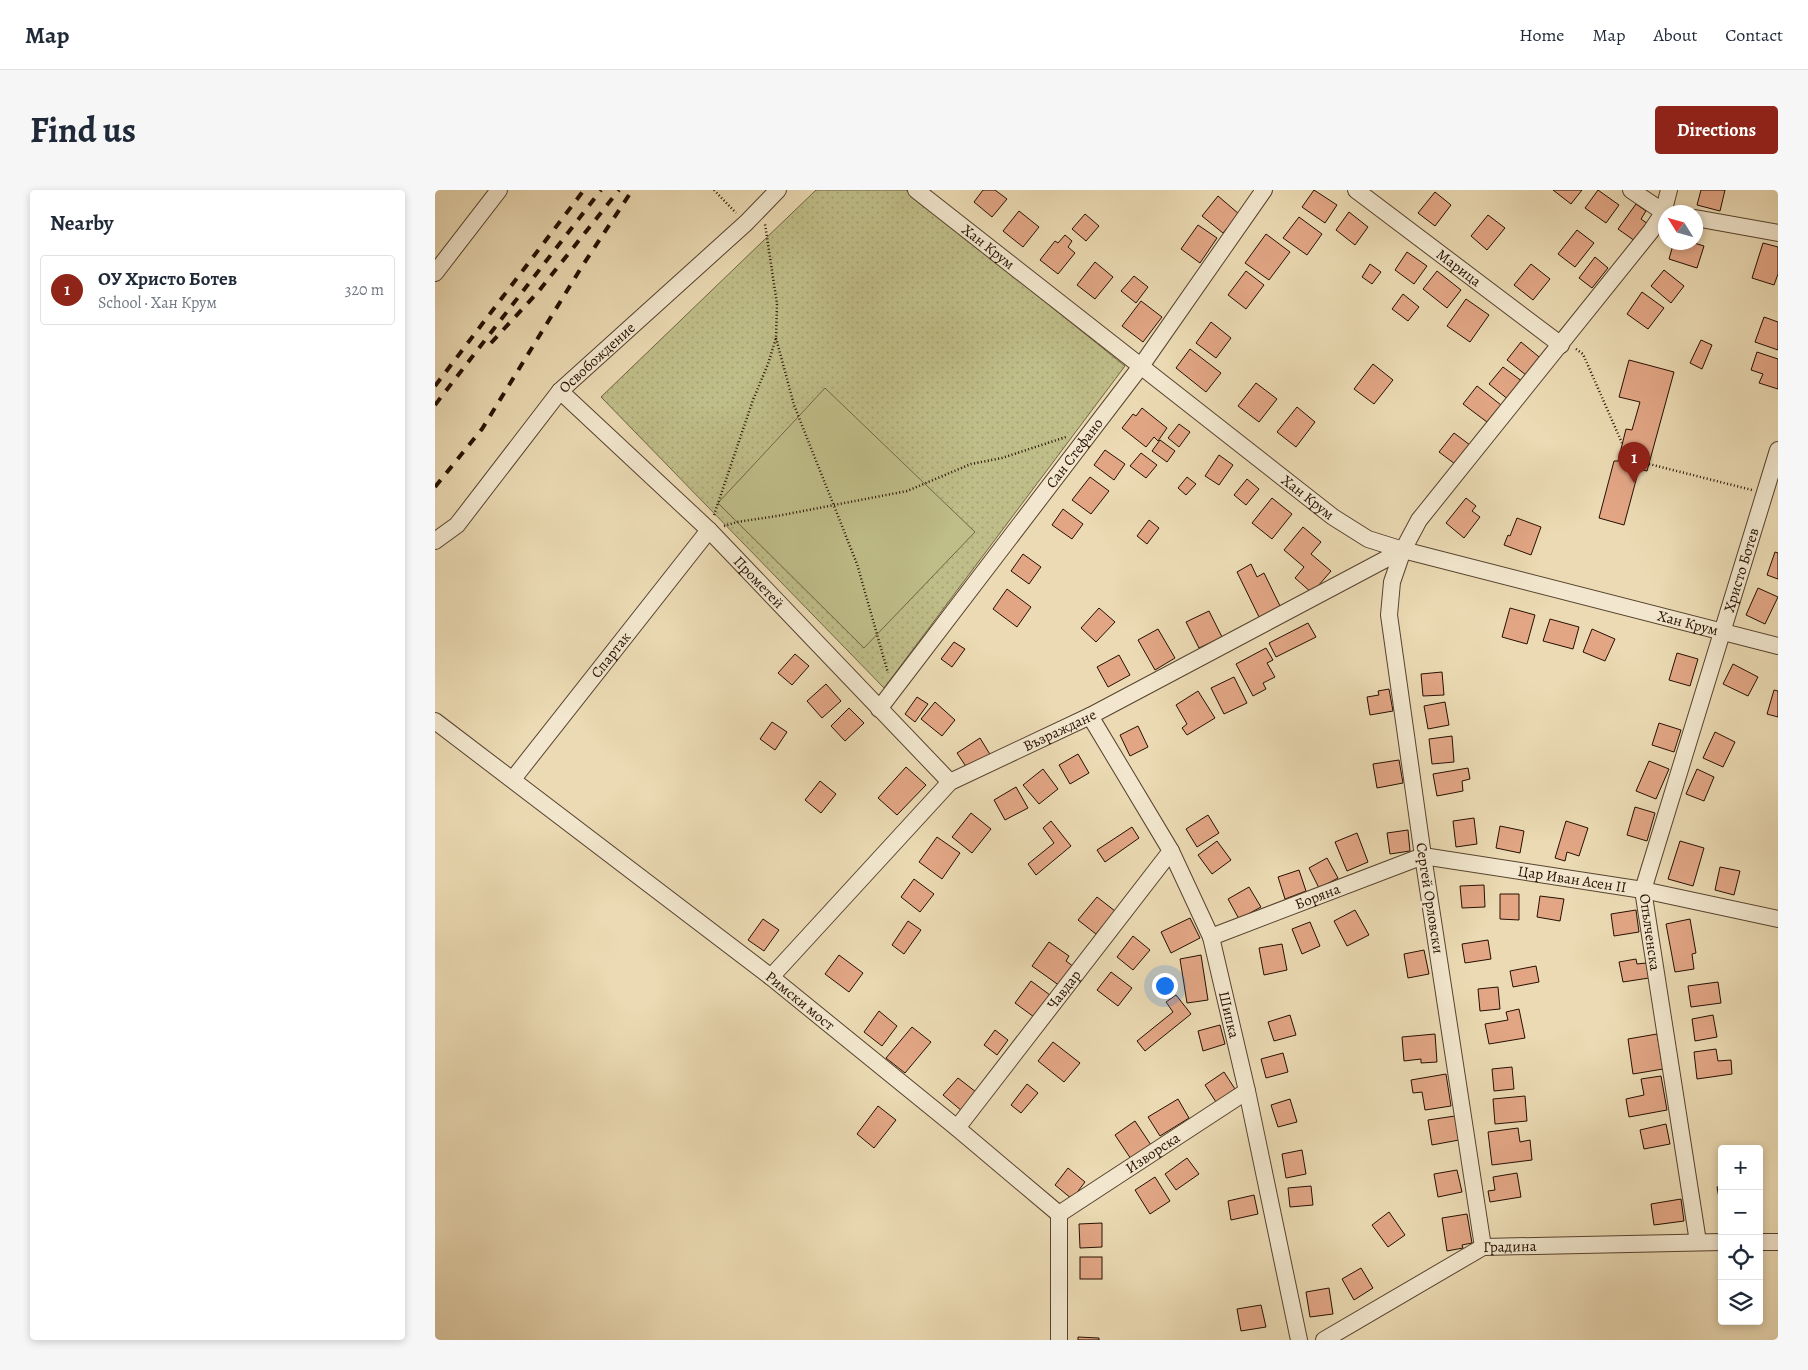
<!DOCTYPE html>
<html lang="en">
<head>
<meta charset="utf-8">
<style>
	body { margin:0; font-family:Alegreya,serif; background:#f6f6f7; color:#1f2937 }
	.controls { position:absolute; right:15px; bottom:15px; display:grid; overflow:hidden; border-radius:5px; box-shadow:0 2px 8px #0003 }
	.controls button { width:45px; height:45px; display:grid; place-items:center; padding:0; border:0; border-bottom:1px solid #e0e1e3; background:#fff; color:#1f2937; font:25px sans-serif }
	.compass { position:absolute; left:1223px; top:15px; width:45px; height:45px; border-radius:50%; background:#fff; box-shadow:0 2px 8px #0003; rotate:307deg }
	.you { position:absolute; left:729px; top:795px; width:18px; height:18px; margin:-12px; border:4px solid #fff; border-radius:50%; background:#1a73e8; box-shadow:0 0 0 8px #1a73e833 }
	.badge { display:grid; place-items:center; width:32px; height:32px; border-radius:50%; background:#8f2418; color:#fff; font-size:16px; font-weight:700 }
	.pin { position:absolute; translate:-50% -41px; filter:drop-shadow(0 1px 2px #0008) }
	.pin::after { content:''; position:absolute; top:26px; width:18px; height:15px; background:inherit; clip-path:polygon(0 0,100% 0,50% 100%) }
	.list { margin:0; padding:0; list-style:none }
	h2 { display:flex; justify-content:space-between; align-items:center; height:65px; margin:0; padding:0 20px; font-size:21px }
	h2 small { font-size:16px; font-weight:400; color:#747a83 }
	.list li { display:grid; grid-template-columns:32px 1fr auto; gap:15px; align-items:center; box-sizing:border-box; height:70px; margin:0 10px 10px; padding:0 10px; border:1px solid #e0e1e3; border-radius:5px }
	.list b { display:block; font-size:19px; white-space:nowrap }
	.list p { margin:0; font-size:16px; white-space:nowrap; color:#747a83 }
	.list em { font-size:16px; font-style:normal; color:#747a83 }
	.icon { flex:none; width:28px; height:28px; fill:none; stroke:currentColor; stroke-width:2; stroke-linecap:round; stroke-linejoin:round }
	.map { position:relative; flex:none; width:1343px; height:1150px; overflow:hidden; border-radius:5px }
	header { display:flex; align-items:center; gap:30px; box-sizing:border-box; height:70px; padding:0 25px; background:#fff; border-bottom:1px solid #e0e1e3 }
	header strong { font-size:24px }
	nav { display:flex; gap:28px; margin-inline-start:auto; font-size:18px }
	.intro { display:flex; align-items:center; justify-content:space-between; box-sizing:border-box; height:120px; padding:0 30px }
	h1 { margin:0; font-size:35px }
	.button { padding:12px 22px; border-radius:5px; background:#8f2418; color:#fff; font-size:18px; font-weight:700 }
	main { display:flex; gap:30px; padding:0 30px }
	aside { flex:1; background:#fff; border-radius:5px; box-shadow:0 2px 8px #0003 }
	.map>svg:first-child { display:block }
	.park { fill:url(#park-dots); stroke:#726644 }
	.garden { fill:#bfbd88; stroke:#726644 }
	.building { fill:#e2a685; stroke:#260f01 }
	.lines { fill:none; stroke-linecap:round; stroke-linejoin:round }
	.minor-casing { stroke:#57422e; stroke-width:18 }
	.path { stroke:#260f01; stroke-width:2.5; stroke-dasharray:1 2.5; stroke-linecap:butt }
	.minor { stroke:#f2e7ce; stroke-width:16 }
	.rail { stroke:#260f01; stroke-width:4; stroke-dasharray:9 9; stroke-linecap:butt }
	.labels { text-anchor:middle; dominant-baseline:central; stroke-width:4; stroke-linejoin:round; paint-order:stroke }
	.street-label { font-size:15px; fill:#260f01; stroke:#f2e7ce }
</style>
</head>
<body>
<header>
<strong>Map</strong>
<nav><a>Home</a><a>Map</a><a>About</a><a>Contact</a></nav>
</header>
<div class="intro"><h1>Find us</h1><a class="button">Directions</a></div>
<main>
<aside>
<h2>Nearby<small></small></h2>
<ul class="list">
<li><span class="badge">1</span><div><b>ОУ Христо Ботев</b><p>School · Хан Крум</p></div><em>320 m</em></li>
</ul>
</aside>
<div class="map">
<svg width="1343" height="1150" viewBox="0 0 1343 1150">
	<defs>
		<pattern id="park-dots" width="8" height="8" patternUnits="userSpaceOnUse" patternTransform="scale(1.25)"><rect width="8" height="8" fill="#bfbd88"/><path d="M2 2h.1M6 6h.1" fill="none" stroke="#a4a174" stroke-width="1.8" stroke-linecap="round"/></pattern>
	</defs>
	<rect width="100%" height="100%" fill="#ebdab3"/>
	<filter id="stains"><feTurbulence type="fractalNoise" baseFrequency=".004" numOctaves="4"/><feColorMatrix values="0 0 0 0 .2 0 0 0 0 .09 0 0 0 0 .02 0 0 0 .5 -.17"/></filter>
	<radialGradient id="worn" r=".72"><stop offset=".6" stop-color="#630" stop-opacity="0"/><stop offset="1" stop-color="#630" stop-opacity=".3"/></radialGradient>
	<!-- park -->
	<polygon class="park" points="381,0 471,0 690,176 449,498 166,207"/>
	<!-- garden -->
	<polygon class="garden" points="390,198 540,342 429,458 283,313"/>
	<!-- building -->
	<g class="building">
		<polygon points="548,0 560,0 572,9 557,27 539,12"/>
		<polygon points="879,0 902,15 890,33 867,17"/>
		<polygon points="1118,0 1147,0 1136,14"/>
		<polygon points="1163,0 1184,15 1171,33 1150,18"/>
		<polygon points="1266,0 1290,0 1285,21 1262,15"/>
		<polygon points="1000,2 1016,15 1000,36 983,23"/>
		<polygon points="783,6 804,24 788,43 767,26"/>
		<polygon points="1201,14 1211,21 1206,29 1213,34 1200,51 1183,39"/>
		<polygon points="584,21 604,37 588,57 568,41"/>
		<polygon points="914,22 933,37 920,55 901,40"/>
		<polygon points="650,24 664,36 651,51 637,39"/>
		<polygon points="1053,25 1070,38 1052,60 1036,46"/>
		<polygon points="864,27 887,44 872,65 848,48"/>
		<polygon points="763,35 782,48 765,73 746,59"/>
		<polygon points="1142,40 1159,53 1140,77 1123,64"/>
		<polygon points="831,44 855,62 834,90 810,73"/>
		<polygon points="630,45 637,51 633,57 640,63 623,84 605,70 620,51 623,53"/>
		<polygon points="1247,52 1256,52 1269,56 1262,78 1234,69 1238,55 1246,57"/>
		<polygon points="1328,53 1343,57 1343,84 1339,95 1317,88"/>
		<polygon points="972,62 992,76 979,94 960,80"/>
		<polygon points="1160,67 1173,78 1157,98 1144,88"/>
		<polygon points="660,72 678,87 660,109 642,95"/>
		<polygon points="935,74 946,82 937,94 927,87"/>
		<polygon points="1096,74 1115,89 1098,110 1079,95"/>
		<polygon points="1229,80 1249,96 1236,113 1216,96"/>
		<polygon points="811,81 829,95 811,119 793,105"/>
		<polygon points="1002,81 1026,100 1012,118 988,99"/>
		<polygon points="699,86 713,97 701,113 686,101"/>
		<polygon points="1207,102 1229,118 1213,139 1192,124"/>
		<polygon points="968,104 984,117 973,131 957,119"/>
		<polygon points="1031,109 1054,125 1035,152 1012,136"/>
		<polygon points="706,111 727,127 708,152 687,136"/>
		<polygon points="1329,127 1343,132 1343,160 1320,152"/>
		<polygon points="776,132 796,148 781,168 761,153"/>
		<polygon points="1266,150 1277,155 1267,179 1255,173"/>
		<polygon points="1086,152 1109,171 1096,189 1072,170"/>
		<polygon points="755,159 786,183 771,202 741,178"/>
		<polygon points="1322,162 1343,169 1343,199 1324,193 1328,184 1316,180"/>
		<polygon points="1194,170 1239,182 1212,281 1204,279 1189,335 1164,328 1179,271 1183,271 1191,239 1197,240 1205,212 1184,207"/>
		<polygon points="938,174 958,190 939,214 919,199"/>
		<polygon points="1068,177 1088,192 1074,210 1054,194"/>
		<polygon points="821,193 842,209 824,232 803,216"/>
		<polygon points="1042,196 1066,215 1052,232 1028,214"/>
		<polygon points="862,217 880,232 861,257 842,242"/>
		<polygon points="707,218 732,238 723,251 719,247 711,257 687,238 698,224 701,226"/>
		<polygon points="744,234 755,242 744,257 733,248"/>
		<polygon points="1019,243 1035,255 1020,274 1004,262"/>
		<polygon points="725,250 740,261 732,272 717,261"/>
		<polygon points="670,260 690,274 679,290 659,275"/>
		<polygon points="706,263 722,275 711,288 695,276"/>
		<polygon points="784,265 798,275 784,295 770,286"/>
		<polygon points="655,287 674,301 656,324 637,310"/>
		<polygon points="752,287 761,294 751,305 743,298"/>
		<polygon points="812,289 824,299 811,315 799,305"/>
		<polygon points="837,308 857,324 837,349 817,333"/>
		<polygon points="1031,308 1041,316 1037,321 1045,327 1029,348 1011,333"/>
		<polygon points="628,319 648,334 637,349 617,335"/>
		<polygon points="1082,328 1106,337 1096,365 1069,355 1073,345 1075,346"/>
		<polygon points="714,330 724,338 712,354 702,346"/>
		<polygon points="868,337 886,352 876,364 896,381 877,403 860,388 869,377 849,360"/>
		<polygon points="1340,362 1343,363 1343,389 1332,385"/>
		<polygon points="588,364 606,377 594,394 576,381"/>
		<polygon points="816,374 822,387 829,383 846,418 825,429 802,382"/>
		<polygon points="1323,398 1343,407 1330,434 1311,425"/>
		<polygon points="572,399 596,417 582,437 558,419"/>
		<polygon points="664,418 680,432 661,452 646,438"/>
		<polygon points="1075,418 1100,425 1092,454 1067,447"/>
		<polygon points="774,421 787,447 764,458 751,432"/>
		<polygon points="1115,429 1144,437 1138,459 1108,451"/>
		<polygon points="873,433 881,447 841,467 834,453"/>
		<polygon points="723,439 740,468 720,480 703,450"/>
		<polygon points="1157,439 1180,449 1170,471 1148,462"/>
		<polygon points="519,452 530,459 517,477 506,469"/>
		<polygon points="831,458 838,470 832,473 840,487 828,493 831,499 818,506 801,474"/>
		<polygon points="1242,463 1263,469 1255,496 1234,490"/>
		<polygon points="360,464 374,476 357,495 343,483"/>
		<polygon points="684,465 695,485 673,497 662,477"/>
		<polygon points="1298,474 1323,487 1313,506 1288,494"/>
		<polygon points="1007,482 1009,505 988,506 986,484"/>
		<polygon points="799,487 812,513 789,524 776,498"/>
		<polygon points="391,494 406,511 387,528 372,511"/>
		<polygon points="954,499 958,521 935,525 932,507 944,505 943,501"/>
		<polygon points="1339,500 1343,501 1343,527 1332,524"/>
		<polygon points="763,501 780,528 752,545 747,538 752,534 741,515"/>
		<polygon points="482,507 493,514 480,532 470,524"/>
		<polygon points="500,512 520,530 507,546 486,529"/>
		<polygon points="1010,512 1014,535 993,539 989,516"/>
		<polygon points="414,518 429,533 410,551 396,536"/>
		<polygon points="337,532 352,542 340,560 325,549"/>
		<polygon points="1224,533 1246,540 1239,562 1217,555"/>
		<polygon points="703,536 713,557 695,566 685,545"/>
		<polygon points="1280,542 1300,552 1288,577 1268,568"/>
		<polygon points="1017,546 1019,572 997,574 994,549"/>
		<polygon points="545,548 556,566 534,581 522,563"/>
		<polygon points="643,564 654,583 635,594 624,575"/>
		<polygon points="964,570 968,593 942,598 938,574"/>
		<polygon points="1214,571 1234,579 1221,609 1201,601"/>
		<polygon points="471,577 491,595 462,625 443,608"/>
		<polygon points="1033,578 1035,589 1027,591 1028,601 1002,606 998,584"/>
		<polygon points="608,579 623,599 604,614 588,595"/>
		<polygon points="1262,579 1279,587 1269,611 1251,604"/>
		<polygon points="385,591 401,604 386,623 370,610"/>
		<polygon points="581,597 593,618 570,630 559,610"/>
		<polygon points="1200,617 1220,623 1212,651 1192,645"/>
		<polygon points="536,623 556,639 537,663 517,647"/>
		<polygon points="773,625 784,643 762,657 751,639"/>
		<polygon points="1039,628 1042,654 1021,657 1018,631"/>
		<polygon points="616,631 636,656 601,685 593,674 619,653 608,638"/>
		<polygon points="1131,631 1153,638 1144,666 1132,662 1130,671 1120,668"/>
		<polygon points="1065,636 1089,641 1085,663 1061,658"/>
		<polygon points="697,637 704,648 670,672 662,660"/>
		<polygon points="973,640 975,661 955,664 952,643"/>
		<polygon points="922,643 933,672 912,681 900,652"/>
		<polygon points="502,647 525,663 507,689 484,672"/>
		<polygon points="782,651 796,670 777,684 763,665"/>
		<polygon points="1245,651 1269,658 1258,696 1233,689"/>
		<polygon points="892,668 903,688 884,698 874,678"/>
		<polygon points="1285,677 1305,681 1299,705 1280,700"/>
		<polygon points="864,680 871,701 850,709 843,687"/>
		<polygon points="479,689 499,704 485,722 466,707"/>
		<polygon points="1049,695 1050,717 1027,718 1025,696"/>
		<polygon points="814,697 826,717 804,729 793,709"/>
		<polygon points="1065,704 1084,704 1084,730 1065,729"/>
		<polygon points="1105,706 1129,709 1125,731 1102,727"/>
		<polygon points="662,707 680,721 661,744 643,730"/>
		<polygon points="920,720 934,745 912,756 899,731"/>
		<polygon points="1201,720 1204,742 1179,746 1176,724"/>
		<polygon points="755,728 765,748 736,763 726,742"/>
		<polygon points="328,729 344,740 329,761 313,750"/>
		<polygon points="1255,729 1261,763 1257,764 1259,779 1240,782 1231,734"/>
		<polygon points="473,731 486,740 469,764 457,755"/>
		<polygon points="875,732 885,756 867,764 857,739"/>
		<polygon points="698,746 715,760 698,780 682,767"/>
		<polygon points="1053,750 1056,769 1030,773 1027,754"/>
		<polygon points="614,752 634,766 631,771 639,777 625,796 597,776"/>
		<polygon points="847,754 852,780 829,785 824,758"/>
		<polygon points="989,760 994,784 973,788 969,764"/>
		<polygon points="404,765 428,783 414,802 390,784"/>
		<polygon points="766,765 773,810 752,813 745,769"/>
		<polygon points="1201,769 1202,774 1211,773 1214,788 1188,792 1184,772"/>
		<polygon points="1101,776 1104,792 1078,797 1075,781"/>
		<polygon points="676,782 697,798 683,816 662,800"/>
		<polygon points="596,791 615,805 599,827 580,813"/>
		<polygon points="1283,792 1286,813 1256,817 1253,796"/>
		<polygon points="1063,797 1065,819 1045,821 1043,799"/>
		<polygon points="741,805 756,824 710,861 702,851 738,822 731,812"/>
		<polygon points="1084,819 1090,848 1054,854 1050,834 1073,830 1071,822"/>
		<polygon points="444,821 462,836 447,856 429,842"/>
		<polygon points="855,825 861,845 839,851 833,832"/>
		<polygon points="1278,825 1282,847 1260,851 1257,829"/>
		<polygon points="785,835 790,854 768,861 763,841"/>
		<polygon points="477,837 496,852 470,883 451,868"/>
		<polygon points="560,840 573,850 562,865 549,855"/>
		<polygon points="1000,844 1002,872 986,873 986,869 969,871 967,847"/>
		<polygon points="1222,844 1228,879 1198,884 1193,849"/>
		<polygon points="618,852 645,873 629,892 603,871"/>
		<polygon points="1281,859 1283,871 1296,870 1297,884 1262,889 1259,862"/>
		<polygon points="848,863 853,882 831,888 826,869"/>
		<polygon points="1077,877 1079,899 1059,901 1057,879"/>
		<polygon points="789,882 800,899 781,912 770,895"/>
		<polygon points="1011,884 1016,916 990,920 987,902 978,903 976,890"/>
		<polygon points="1226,886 1232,920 1194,927 1191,909 1209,905 1206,889"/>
		<polygon points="523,888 541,902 527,921 508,905"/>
		<polygon points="592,894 603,903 586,923 576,915"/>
		<polygon points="1090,906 1092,931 1060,934 1058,909"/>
		<polygon points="743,909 754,928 725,946 713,927"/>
		<polygon points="855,909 862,932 843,937 836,915"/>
		<polygon points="443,916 461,930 439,958 422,944"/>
		<polygon points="1020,926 1024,950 997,955 993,930"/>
		<polygon points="700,931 716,955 696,969 680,945"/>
		<polygon points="1231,934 1235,954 1209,959 1205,940"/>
		<polygon points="1083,938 1085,952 1095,950 1097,970 1057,975 1053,942"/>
		<polygon points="867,960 871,984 851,988 847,964"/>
		<polygon points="752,968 764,984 741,1000 730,984"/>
		<polygon points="633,978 650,992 637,1009 620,995"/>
		<polygon points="1022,980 1027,1002 1003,1007 999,984"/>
		<polygon points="1082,983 1086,1007 1055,1012 1053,1001 1060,1000 1058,987"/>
		<polygon points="720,987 735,1011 715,1024 700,1000"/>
		<polygon points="876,996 878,1015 855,1017 853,998"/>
		<polygon points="1287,996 1287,1025 1282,997"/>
		<polygon points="819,1005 823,1024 796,1030 793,1011"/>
		<polygon points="1246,1009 1249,1031 1219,1035 1216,1014"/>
		<polygon points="954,1022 970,1045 953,1057 937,1035"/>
		<polygon points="1032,1024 1037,1053 1027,1055 1028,1058 1012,1061 1007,1028"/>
		<polygon points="667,1033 667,1057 645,1058 644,1034"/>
		<rect x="645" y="1067" width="22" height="22"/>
		<polygon points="926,1078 938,1098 919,1110 907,1089"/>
		<polygon points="894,1098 898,1124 875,1127 871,1102"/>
		<polygon points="826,1115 831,1137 806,1141 802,1119"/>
		<polygon points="643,1147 664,1148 664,1150 643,1150"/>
	</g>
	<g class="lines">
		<defs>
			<g id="minor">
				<path id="s1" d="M481,0L898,327L933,349L968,360L1343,456"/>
				<path id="s2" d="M921,0L1126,155"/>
				<polyline points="1196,0 1230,23"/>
				<polyline points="1260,28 1343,43"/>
				<polyline points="0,83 64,0"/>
				<path id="s3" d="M125,201L274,340L515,592"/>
				<path id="s4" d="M0,351L22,335L125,201L311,33L343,0"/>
				<path id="s5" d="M444,519L706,176L829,0"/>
				<path id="s6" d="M655,526L736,661L776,747L812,901L864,1150"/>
				<path id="s7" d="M0,531L336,787L522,938L624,1024V1150"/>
				<path id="s8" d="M78,589L274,340"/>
				<path id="s9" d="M776,747L988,666L1208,700L1343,729"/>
				<path id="s10" d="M336,787L515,592L655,526L968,360"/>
				<path id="s11" d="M522,938L736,661"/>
				<path id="s12" d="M624,1024L812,901"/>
				<path id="s13" d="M1263,1052L1208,700L1343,260"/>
				<polyline points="1324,1052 1343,1052"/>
				<polyline points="1048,1057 988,666 954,425 957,392 968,360 984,330 1216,41 1228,23 1234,0"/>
				<path id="s14" d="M889,1150L1048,1057L1287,1052"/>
			</g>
		</defs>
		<!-- minor casing -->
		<use href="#minor" class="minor-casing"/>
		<!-- path -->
		<g class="path">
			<polyline points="279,0 301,23"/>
			<polyline points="341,148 359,215 422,374 453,483"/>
			<polyline points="1141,159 1148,164 1187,253"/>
			<polyline points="1214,274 1317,300"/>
			<polyline points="279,325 318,210 333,174 341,148 342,114 330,34"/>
			<polyline points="289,336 302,332 342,326 472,301 536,274 567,268 631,247"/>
		</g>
		<!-- minor -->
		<use href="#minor" class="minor"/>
		<!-- rail -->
		<g class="rail">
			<polyline points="56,153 103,102 184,0"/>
			<polyline points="0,196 149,0"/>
			<polyline points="0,215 166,0"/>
			<polyline points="0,297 47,239 146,78 194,5"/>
		</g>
	</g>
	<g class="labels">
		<!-- street labels -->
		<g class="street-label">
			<text stroke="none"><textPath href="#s1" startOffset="92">Хан Крум</textPath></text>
			<text stroke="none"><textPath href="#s2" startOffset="129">Марица</textPath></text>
			<text stroke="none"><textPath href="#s4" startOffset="246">Освобождение</textPath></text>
			<text stroke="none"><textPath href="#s5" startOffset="322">Сан Стефано</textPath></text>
			<text stroke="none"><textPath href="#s1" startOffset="498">Хан Крум</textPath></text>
			<text stroke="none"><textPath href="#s13" startOffset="691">Христо Ботев</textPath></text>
			<text stroke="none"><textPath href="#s3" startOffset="276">Прометей</textPath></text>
			<text stroke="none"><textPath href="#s1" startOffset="902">Хан Крум</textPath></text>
			<text stroke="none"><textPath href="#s8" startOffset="158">Спартак</textPath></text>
			<text stroke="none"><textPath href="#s10" startOffset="386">Възраждане</textPath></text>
			<text stroke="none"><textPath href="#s9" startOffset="378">Цар Иван Асен II</textPath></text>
			<text stroke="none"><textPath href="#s9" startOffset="114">Боряна</textPath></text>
			<text transform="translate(995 708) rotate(81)">Сергей Орловски</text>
			<text transform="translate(1215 742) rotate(82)">Опълченска</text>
			<text stroke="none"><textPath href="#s11" startOffset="175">Чавдар</textPath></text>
			<text stroke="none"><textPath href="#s7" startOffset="460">Римски мост</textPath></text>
			<text stroke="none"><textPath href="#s6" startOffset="332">Шипка</textPath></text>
			<text stroke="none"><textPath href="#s12" startOffset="112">Изворска</textPath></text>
			<text stroke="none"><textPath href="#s14" startOffset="211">Градина</textPath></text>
		</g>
	</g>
	<rect width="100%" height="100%" filter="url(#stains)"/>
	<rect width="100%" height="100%" fill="url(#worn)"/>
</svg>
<div class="controls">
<button>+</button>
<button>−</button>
<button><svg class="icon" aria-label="locate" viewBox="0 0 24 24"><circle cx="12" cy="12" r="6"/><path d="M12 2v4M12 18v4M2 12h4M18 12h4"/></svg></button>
<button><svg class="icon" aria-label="layers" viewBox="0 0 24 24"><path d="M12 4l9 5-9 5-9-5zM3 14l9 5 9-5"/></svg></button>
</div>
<svg class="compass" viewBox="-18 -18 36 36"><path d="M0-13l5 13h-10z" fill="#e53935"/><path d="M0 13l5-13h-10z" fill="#747a83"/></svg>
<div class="you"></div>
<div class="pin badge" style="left:1199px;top:293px">1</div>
</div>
</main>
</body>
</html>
